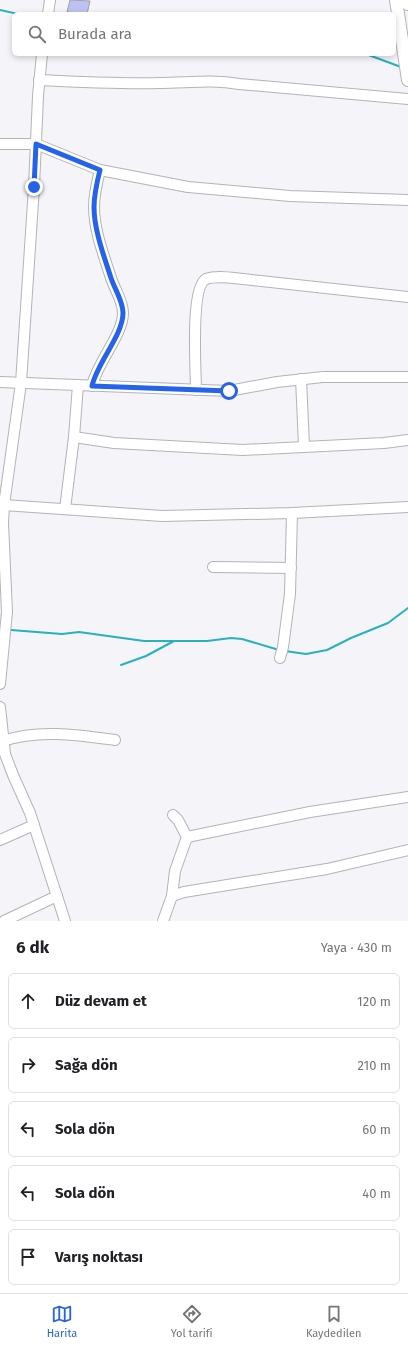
<!DOCTYPE html>
<html lang="tr">
<head>
<meta charset="utf-8">
<style>
	body { margin:0; font-family:"Fira Sans",sans-serif; background:#f2f2f2; color:#202124 }
	.stop { position:absolute; width:12px; height:12px; margin:-9px; border:3px solid #2563eb; border-radius:50%; background:#fff }
	.stop.end { background:#2563eb; border-color:#fff; box-shadow:0 1px 4px #0008 }
	.list { margin:0; padding:0; list-style:none }
	h2 { display:flex; justify-content:space-between; align-items:center; height:52px; margin:0; padding:0 16px; font-size:17px }
	h2 small { font-size:13px; font-weight:400; color:#757577 }
	.list li { display:grid; grid-template-columns:26px 1fr auto; gap:12px; align-items:center; box-sizing:border-box; height:56px; margin:0 8px 8px; padding:0 8px; border:1px solid #e0e0e0; border-radius:6px }
	.list b { display:block; font-size:15px; white-space:nowrap }
	.list em { font-size:13px; font-style:normal; color:#757577 }
	.icon { flex:none; width:22px; height:22px; fill:none; stroke:currentColor; stroke-width:2; stroke-linecap:round; stroke-linejoin:round }
	.map { position:relative; flex:none; width:408px; height:921px; overflow:hidden }
	.search { position:absolute; background:#fff; box-shadow:0 2px 6px #0003; left:12px; right:12px; top:12px; height:44px; display:flex; align-items:center; gap:10px; box-sizing:border-box; padding:0 14px; border-radius:6px; color:#757577; font-size:15px }
	.sheet { height:372px; background:#fff }
	nav { display:flex; justify-content:space-around; align-items:center; box-sizing:border-box; height:56px; border-top:1px solid #e0e0e0; background:#fff; font-size:11px; color:#757577 }
	nav a { display:grid; justify-items:center; gap:2px }
	nav .on { color:#2563eb }
	.map>svg:first-child { display:block }
	.lines { fill:none; stroke-linecap:round; stroke-linejoin:round }
	.stream { stroke:#28b1be; stroke-width:2 }
	.building { fill:#bec2f2; stroke:#a1a1a6 }
	.minor-casing { stroke:#b3b3b8; stroke-width:12 }
	.major-casing { stroke:#b3b3b8; stroke-width:14 }
	.minor { stroke:#fff; stroke-width:10 }
	.major { stroke:#fff; stroke-width:12 }
	.route { stroke:#2563eb; stroke-width:5 }
</style>
</head>
<body>
<div class="map">
<svg width="408" height="921" viewBox="0 0 408 921">
	<rect width="100%" height="100%" fill="#f4f4f9"/>
	<g class="lines">
		<!-- stream -->
		<g class="stream">
			<polyline points="0,10 18,14"/>
			<polyline points="366,54 401,67"/>
			<polyline points="11,630 62,634 79,632 144,641 207,641 231,638 242,639 279,650"/>
			<polyline points="285,651 306,654 327,650 351,638 388,623 408,608"/>
			<polyline points="121,665 146,656 174,641"/>
		</g>
	</g>
	<!-- building -->
	<polygon class="building" points="70,0 90,1 87,14 67,12"/>
	<g class="lines">
		<defs>
			<g id="minor">
				<polyline points="48,14 50,0"/>
				<path d="M39,80C79,82 119,84 159,83C187,83 212,79 239,84L408,99"/>
				<polyline points="0,144 36,144 100,170 188,187 290,196 408,200"/>
				<polyline points="301,379 304,446"/>
				<polyline points="0,382 229,391 277,382 323,377 408,377"/>
				<path d="M92,386C97,362 123,335 123,313C123,301 115,290 111,278C104,256 94,230 94,207C94,194 97,182 100,170"/>
				<path d="M196,390C196,372 190,287 206,279C217,275 232,278 243,279L408,297"/>
				<polyline points="74,437 114,443 243,450 384,443 408,440"/>
				<polyline points="4,505 162,516 292,513 408,507"/>
				<polyline points="65,509 74,437 78,385"/>
				<polyline points="213,567 291,568"/>
				<polyline points="280,658 283,647 290,594 292,513"/>
				<polyline points="0,684 7,612 3,523 4,505 21,383 34,187 38,96 42,54"/>
				<polyline points="0,707 5,754 13,775 30,813 65,921"/>
				<path d="M3,741C39,729 78,735 115,740"/>
				<polyline points="187,837 310,812 408,797"/>
				<polyline points="0,840 34,825"/>
				<polyline points="172,896 184,892 327,869 408,850"/>
				<polyline points="4,921 57,896"/>
				<polyline points="163,921 172,896 175,871 187,837 178,820 173,815"/>
			</g>
			<g id="major">
				<polyline points="396,0 408,80"/>
				<polyline points="407,0 408,4"/>
			</g>
		</defs>
		<!-- minor casing -->
		<use href="#minor" class="minor-casing"/>
		<!-- major casing -->
		<use href="#major" class="major-casing"/>
		<!-- minor -->
		<use href="#minor" class="minor"/>
		<!-- major -->
		<use href="#major" class="major"/>
	</g>
	<g class="lines">
		<!-- route -->
		<path class="route" d="M34,187L36,144L100,170C97,182 94,194 94,207C94,230 104,256 111,278C115,290 123,301 123,313C123,335 97,363 92,386L229,391"/>
	</g>
</svg>
<div class="stop" style="left:229px;top:391px"></div>
<div class="stop end" style="left:34px;top:187px"></div>
<div class="search"><svg class="icon" aria-label="search" viewBox="0 0 24 24"><circle cx="10" cy="10" r="6"/><path d="M15 15l6 6"/></svg>Burada ara</div>
</div>
<section class="sheet">
<h2>6 dk<small>Yaya · 430 m</small></h2>
<ul class="list">
<li><svg class="icon" aria-label="ahead" viewBox="0 0 24 24"><path d="M12 20V5M6 11l6-6 6 6"/></svg><div><b>Düz devam et</b></div><em>120 m</em></li>
<li><svg class="icon" aria-label="right" viewBox="0 0 24 24"><path d="M7 20v-9h11M14 6l5 5-5 5"/></svg><div><b>Sağa dön</b></div><em>210 m</em></li>
<li><svg class="icon" aria-label="left" viewBox="0 0 24 24"><path d="M17 20v-9H6M10 6l-5 5 5 5"/></svg><div><b>Sola dön</b></div><em>60 m</em></li>
<li><svg class="icon" aria-label="left" viewBox="0 0 24 24"><path d="M17 20v-9H6M10 6l-5 5 5 5"/></svg><div><b>Sola dön</b></div><em>40 m</em></li>
<li><svg class="icon" aria-label="arrive" viewBox="0 0 24 24"><path d="M6 21V4h12l-3 4 3 4H6"/></svg><div><b>Varış noktası</b></div></li>
</ul>
</section>
<nav>
<a class="on"><svg class="icon" aria-label="map" viewBox="0 0 24 24"><path d="M3 6l6-2 6 2 6-2v14l-6 2-6-2-6 2zM9 4v14M15 6v14"/></svg>Harita</a>
<a><svg class="icon" aria-label="directions" viewBox="0 0 24 24"><path d="M12 3l9 9-9 9-9-9zM9 14v-3h6M13 9l2 2-2 2"/></svg>Yol tarifi</a>
<a><svg class="icon" aria-label="saved" viewBox="0 0 24 24"><path d="M7 4h10v16l-5-4-5 4z"/></svg>Kaydedilen</a>
</nav>
</body>
</html>
